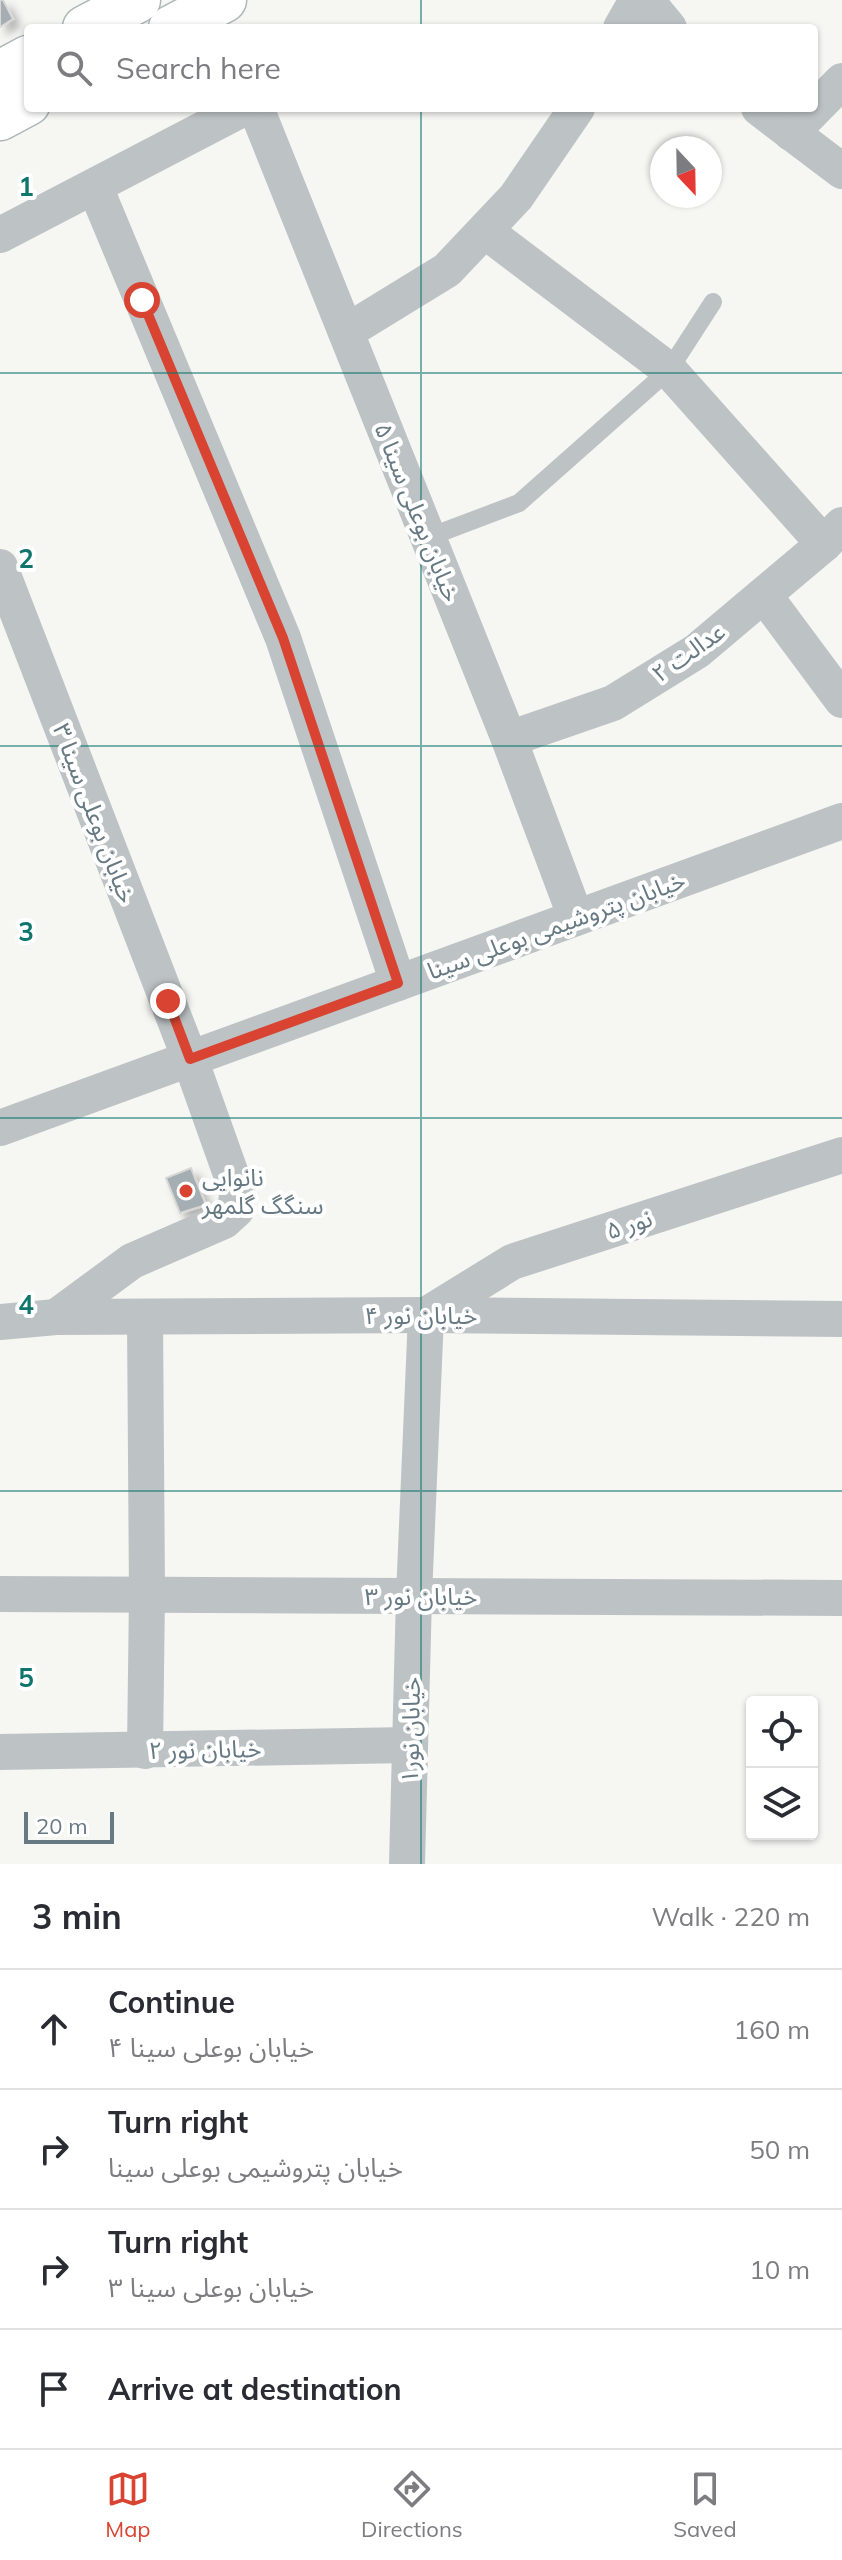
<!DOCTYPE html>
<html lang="en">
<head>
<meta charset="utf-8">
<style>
	body { margin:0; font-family:Mulish,"Noto Sans Arabic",sans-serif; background:#f7f7f7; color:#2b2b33 }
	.controls { position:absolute; right:24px; bottom:24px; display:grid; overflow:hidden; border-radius:8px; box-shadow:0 2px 6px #0004 }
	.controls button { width:72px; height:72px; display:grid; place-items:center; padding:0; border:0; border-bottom:2px solid #e1e1e2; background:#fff; color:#2b2b33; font:40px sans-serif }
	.compass { position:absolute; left:650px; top:136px; width:72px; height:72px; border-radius:50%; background:#fff; box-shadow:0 2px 6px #0004; rotate:158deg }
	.scale { position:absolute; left:24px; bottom:20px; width:90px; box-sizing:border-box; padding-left:8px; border:4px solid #677982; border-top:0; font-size:22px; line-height:28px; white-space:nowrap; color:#677982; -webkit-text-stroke:6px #fff; paint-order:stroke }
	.stop { position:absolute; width:24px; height:24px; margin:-18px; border:6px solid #d84431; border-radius:50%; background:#fff }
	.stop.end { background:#d84431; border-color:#fff; box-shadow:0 2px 8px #0008 }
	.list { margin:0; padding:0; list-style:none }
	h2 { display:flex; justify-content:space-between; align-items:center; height:104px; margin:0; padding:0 32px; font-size:34px }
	h2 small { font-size:26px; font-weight:400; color:#7c7c81 }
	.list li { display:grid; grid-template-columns:52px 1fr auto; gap:24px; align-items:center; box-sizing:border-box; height:120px; padding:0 32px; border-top:2px solid #e1e1e2 }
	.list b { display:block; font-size:30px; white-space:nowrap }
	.list p { margin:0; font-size:26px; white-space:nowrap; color:#7c7c81 }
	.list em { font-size:26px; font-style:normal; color:#7c7c81 }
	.icon { flex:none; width:44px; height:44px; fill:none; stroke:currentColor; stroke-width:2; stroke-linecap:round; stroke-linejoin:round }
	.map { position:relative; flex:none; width:842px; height:1864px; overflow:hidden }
	.search { position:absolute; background:#fff; box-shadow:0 2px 6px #0004; left:24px; right:24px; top:24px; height:88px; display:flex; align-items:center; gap:20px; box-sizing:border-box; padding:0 28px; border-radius:8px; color:#7c7c81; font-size:30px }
	.sheet { height:584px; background:#fff }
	nav { display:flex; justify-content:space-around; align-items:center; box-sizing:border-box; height:112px; border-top:2px solid #e1e1e2; background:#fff; font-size:22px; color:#7c7c81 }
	nav a { display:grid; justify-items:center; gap:4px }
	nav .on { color:#d84431 }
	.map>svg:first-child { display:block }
	.building { fill:#a5aeb2; stroke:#d7d7d5; stroke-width:2; filter:url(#shadow) }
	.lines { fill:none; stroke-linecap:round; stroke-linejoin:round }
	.secondary-casing { stroke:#afb6b9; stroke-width:47 }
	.lane { stroke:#bdc2c4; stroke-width:18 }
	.street { stroke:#bdc2c4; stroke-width:36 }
	.secondary { stroke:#fff; stroke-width:44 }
	.route { stroke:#d84431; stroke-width:10 }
	.grid { fill:none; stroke:#0f766e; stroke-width:2; stroke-opacity:0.55 }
	.poi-dot { fill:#d84431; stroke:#fff; stroke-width:3 }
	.labels { text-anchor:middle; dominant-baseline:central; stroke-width:8; stroke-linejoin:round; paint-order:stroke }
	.street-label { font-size:24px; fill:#677982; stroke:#fff }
	.poi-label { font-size:24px; fill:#677982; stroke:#fff; text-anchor:start }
	.grid-label { font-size:26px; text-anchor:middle; font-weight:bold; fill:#0f766e; stroke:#fff; stroke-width:8; stroke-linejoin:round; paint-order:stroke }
</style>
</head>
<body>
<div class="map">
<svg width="842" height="1864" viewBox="0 0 842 1864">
	<defs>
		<filter id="shadow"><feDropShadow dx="7" dy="7" stdDeviation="4" flood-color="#0004"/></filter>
	</defs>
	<rect width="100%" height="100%" fill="#f6f6f3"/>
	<!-- building -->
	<g class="building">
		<polygon points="0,0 3,0 13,19 0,27"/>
		<polygon points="191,1168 206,1205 180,1213 166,1178"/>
	</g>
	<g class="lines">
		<defs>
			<g id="secondary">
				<polyline points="85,28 138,0"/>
				<polyline points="171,28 224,0"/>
				<polyline points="0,73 28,58"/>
				<polyline points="0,118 28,103"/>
			</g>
		</defs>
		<!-- secondary casing -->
		<use href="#secondary" class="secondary-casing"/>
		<!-- lane -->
		<polyline class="lane" points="429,537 519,503 669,370 713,302"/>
		<!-- street -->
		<g class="street">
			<polyline points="646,0 669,28"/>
			<polyline points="621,28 637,0"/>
			<polyline points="256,108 509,739 576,918"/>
			<polyline points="759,108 842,171"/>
			<polyline points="791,133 842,81"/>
			<polyline points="95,187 283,638 398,983"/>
			<polyline points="485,231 669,370 824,544"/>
			<polyline points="0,235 244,108"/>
			<polyline points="346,332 447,270 516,197 577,108"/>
			<polyline points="0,567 190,1059 237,1191 236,1210 224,1221 132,1261 56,1317"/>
			<polyline points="764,595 842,700"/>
			<polyline points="509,739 613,703 697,651 824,544 842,525"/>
			<polyline points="0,1128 842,821"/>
			<polyline points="145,1318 147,1594 145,1751"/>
			<polyline points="0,1322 56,1317 426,1315 842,1319"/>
			<polyline points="0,1594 842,1598"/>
			<polyline points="0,1752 409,1745"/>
			<polyline points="407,1864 414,1596 426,1315 512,1262 842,1155"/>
		</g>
		<!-- secondary -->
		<use href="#secondary" class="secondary"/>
	</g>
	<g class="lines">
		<!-- route -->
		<polyline class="route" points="142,300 283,638 398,983 190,1059 168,1001"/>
	</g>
	<!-- grid -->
	<path class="grid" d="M421,0V28M421,108V1864M0,373H842M0,746H842M0,1118H842M0,1491H842"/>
	<!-- markers -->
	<circle class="poi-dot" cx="186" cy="1191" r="8"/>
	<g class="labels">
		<!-- street labels -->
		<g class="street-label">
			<text transform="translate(418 512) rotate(68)">خیابان بوعلی سینا ۵</text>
			<text transform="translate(688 652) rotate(-35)">عدالت ۲</text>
			<text transform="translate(95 813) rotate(69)">خیابان بوعلی سینا ۳</text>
			<text transform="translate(556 925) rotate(-20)">خیابان پتروشیمی بوعلی سینا</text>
			<text transform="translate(629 1224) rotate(-18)">نور ۵</text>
			<text x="421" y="1315">خیابان نور ۴</text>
			<text x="421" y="1596">خیابان نور ۳</text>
			<text transform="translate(410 1730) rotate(-89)">خیابان نور۱</text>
			<text transform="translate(205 1749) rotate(-1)">خیابان نور ۲</text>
		</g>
		<!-- poi labels -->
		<g class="poi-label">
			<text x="202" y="1177">نانوایی<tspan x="202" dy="28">سنگگ گلمهر</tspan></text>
		</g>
	</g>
	<g class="grid-label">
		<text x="26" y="196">1</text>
		<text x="26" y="568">2</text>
		<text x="26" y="941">3</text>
		<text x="26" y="1314">4</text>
		<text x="26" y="1687">5</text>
	</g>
</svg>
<div class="controls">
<button><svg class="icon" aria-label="locate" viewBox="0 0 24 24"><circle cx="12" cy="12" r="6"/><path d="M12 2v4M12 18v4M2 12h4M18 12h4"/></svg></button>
<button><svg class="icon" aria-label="layers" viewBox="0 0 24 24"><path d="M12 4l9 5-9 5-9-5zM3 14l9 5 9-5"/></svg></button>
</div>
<svg class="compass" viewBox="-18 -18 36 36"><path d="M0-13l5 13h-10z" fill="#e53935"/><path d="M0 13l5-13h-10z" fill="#7c7c81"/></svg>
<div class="scale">20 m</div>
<div class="stop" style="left:142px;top:300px"></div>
<div class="stop end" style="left:168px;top:1001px"></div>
<div class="search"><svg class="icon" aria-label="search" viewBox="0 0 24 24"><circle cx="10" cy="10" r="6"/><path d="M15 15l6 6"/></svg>Search here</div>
</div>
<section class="sheet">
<h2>3 min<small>Walk · 220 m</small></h2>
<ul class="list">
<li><svg class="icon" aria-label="ahead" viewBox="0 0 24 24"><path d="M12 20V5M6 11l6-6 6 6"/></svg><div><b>Continue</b><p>خیابان بوعلی سینا ۴</p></div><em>160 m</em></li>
<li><svg class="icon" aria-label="right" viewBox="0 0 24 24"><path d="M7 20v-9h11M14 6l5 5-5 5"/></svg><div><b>Turn right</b><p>خیابان پتروشیمی بوعلی سینا</p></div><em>50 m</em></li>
<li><svg class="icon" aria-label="right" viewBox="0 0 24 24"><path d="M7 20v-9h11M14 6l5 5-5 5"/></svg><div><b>Turn right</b><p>خیابان بوعلی سینا ۳</p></div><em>10 m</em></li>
<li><svg class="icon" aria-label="arrive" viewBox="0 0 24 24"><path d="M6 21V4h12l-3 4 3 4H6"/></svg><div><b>Arrive at destination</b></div></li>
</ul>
</section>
<nav>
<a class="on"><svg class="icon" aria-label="map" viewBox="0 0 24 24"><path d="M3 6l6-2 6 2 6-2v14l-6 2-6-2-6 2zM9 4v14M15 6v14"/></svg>Map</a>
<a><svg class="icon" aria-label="directions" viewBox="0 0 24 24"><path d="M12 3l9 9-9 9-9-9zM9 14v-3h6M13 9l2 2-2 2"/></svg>Directions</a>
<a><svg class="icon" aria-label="saved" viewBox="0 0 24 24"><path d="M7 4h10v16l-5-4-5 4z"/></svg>Saved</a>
</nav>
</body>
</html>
